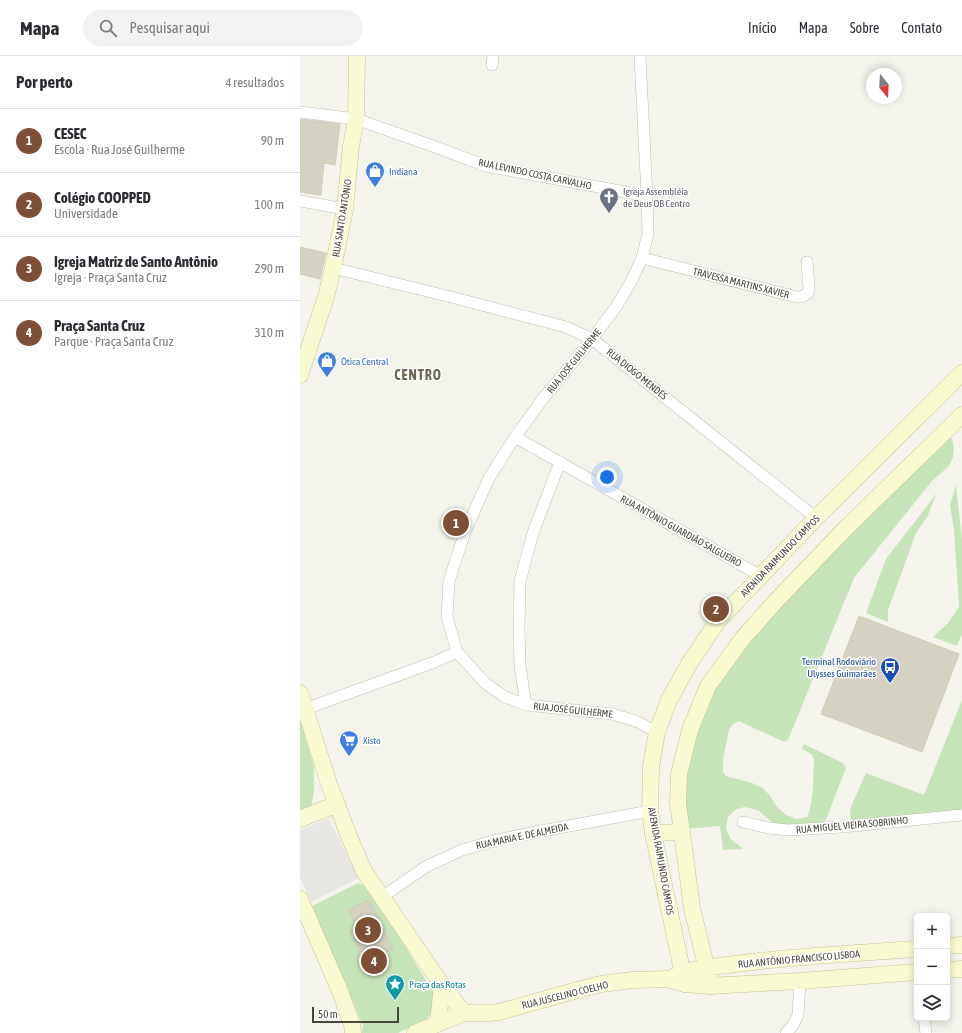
<!DOCTYPE html>
<html lang="pt">
<head>
<meta charset="utf-8">
<style>
	body { margin:0; font-family:"Asap Condensed",sans-serif; background:#f2f2f3; color:#2b2b33 }
	.controls { position:absolute; right:12px; bottom:12px; display:grid; overflow:hidden; border-radius:6px; box-shadow:0 2px 10px #0003 }
	.controls button { width:36px; height:36px; display:grid; place-items:center; padding:0; border:0; border-bottom:1px solid #e1e1e2; background:#fff; color:#2b2b33; font:20px sans-serif }
	.compass { position:absolute; left:566px; top:12px; width:36px; height:36px; border-radius:50%; background:#fff; box-shadow:0 2px 10px #0003; rotate:162deg }
	.scale { position:absolute; left:12px; bottom:10px; width:87px; box-sizing:border-box; padding-left:4px; border:2px solid #48463b; border-top:0; font-size:11px; line-height:14px; white-space:nowrap; color:#48463b; -webkit-text-stroke:3px #fff; paint-order:stroke }
	.you { position:absolute; left:307px; top:421px; width:14px; height:14px; margin:-10px; border:3px solid #fff; border-radius:50%; background:#1a73e8; box-shadow:0 0 0 6px #1a73e833 }
	.badge { display:grid; place-items:center; width:26px; height:26px; border-radius:50%; background:#7d4f34; color:#fff; font-size:13px; font-weight:700 }
	.pin { position:absolute; translate:-50% -50%; border:2px solid #fff; box-shadow:0 1px 4px #0006 }
	.list { margin:0; padding:0; list-style:none }
	h2 { display:flex; justify-content:space-between; align-items:center; height:52px; margin:0; padding:0 16px; font-size:17px }
	h2 small { font-size:13px; font-weight:400; color:#7c7c81 }
	.list li { display:grid; grid-template-columns:26px 1fr auto; gap:12px; align-items:center; box-sizing:border-box; height:64px; padding:0 16px; border-top:1px solid #e1e1e2 }
	.list b { display:block; font-size:15px; white-space:nowrap }
	.list p { margin:0; font-size:13px; white-space:nowrap; color:#7c7c81 }
	.list em { font-size:13px; font-style:normal; color:#7c7c81 }
	.icon { flex:none; width:22px; height:22px; fill:none; stroke:currentColor; stroke-width:2; stroke-linecap:round; stroke-linejoin:round }
	.map { position:relative; flex:none; width:662px; height:977px; overflow:hidden }
	header { display:flex; align-items:center; gap:24px; box-sizing:border-box; height:56px; padding:0 20px; background:#fff; border-bottom:1px solid #e1e1e2 }
	header strong { font-size:19px }
	nav { display:flex; gap:22px; margin-inline-start:auto; font-size:14px }
	.search { width:280px; height:36px; background:#f2f2f3; display:flex; align-items:center; gap:10px; box-sizing:border-box; padding:0 14px; border-radius:22px; color:#7c7c81; font-size:15px }
	main { display:flex }
	aside { flex:1; background:#fff }
	.map>svg:first-child { display:block }
	.green { fill:#c7e3ba }
	.parking { fill:#e7e6e3 }
	.building { fill:#d5d2c3; stroke:#cfccb7 }
	.lines { fill:none; stroke-linecap:round; stroke-linejoin:round }
	.street-casing { stroke:#bfbeb0; stroke-width:12 }
	.secondary-casing { stroke:#c3c299; stroke-width:17 }
	.street { stroke:#fff; stroke-width:11 }
	.secondary { stroke:#f9f9d2; stroke-width:16 }
	.labels { text-anchor:middle; dominant-baseline:central; stroke-width:3; stroke-linejoin:round; paint-order:stroke }
	.shop-label { font-size:10px; fill:#366cbe; stroke:#fff; text-anchor:start }
	.street-label { font-size:10px; fill:#48463b; stroke:#fff }
	.worship-label { font-size:10px; fill:#5b616d; stroke:#fff; text-anchor:start }
	.transit-label { font-size:10px; fill:#164399; stroke:#fff; text-anchor:end }
	.culture-label { font-size:10px; fill:#0d838f; stroke:#fff; text-anchor:start }
	.district-label { font-size:14px; font-weight:bold; letter-spacing:1px; fill:#6a6753; stroke:#fff }
</style>
</head>
<body>
<header>
<strong>Mapa</strong>
<div class="search"><svg class="icon" aria-label="search" viewBox="0 0 24 24"><circle cx="10" cy="10" r="6"/><path d="M15 15l6 6"/></svg>Pesquisar aqui</div>
<nav><a>Início</a><a>Mapa</a><a>Sobre</a><a>Contato</a></nav>
</header>
<main>
<aside>
<h2>Por perto<small>4 resultados</small></h2>
<ul class="list">
<li><span class="badge">1</span><div><b>CESEC</b><p>Escola · Rua José Guilherme</p></div><em>90 m</em></li>
<li><span class="badge">2</span><div><b>Colégio COOPPED</b><p>Universidade</p></div><em>100 m</em></li>
<li><span class="badge">3</span><div><b>Igreja Matriz de Santo Antônio</b><p>Igreja · Praça Santa Cruz</p></div><em>290 m</em></li>
<li><span class="badge">4</span><div><b>Praça Santa Cruz</b><p>Parque · Praça Santa Cruz</p></div><em>310 m</em></li>
</ul>
</aside>
<div class="map">
<svg width="662" height="977" viewBox="0 0 662 977">
	<rect width="100%" height="100%" fill="#f4f4ed"/>
	<!-- green -->
	<g class="green">
		<path d="M648,381L652,383L654,391L653,401L649,410L632,425L554,522L488,684L484,686L439,665L432,669L429,674L423,703V716L426,720L452,727L463,732L470,740L477,751L486,759L496,763L507,761C514,747 513,720 514,703L511,698L502,693L504,688L543,707L546,712L525,766L519,769L477,771L458,754L444,751L435,754L428,761L426,773L431,783L443,793L423,794L420,770L384,773V744L388,707L399,667L423,617L448,586L520,510L642,385Z"/>
		<polygon points="656,429 662,483 662,578 657,590 633,581 649,566 659,551 654,474 650,449"/>
		<polygon points="637,437 627,461 616,477 588,554 588,566 566,557 586,503"/>
		<polygon points="662,644 662,756 557,766 551,763 550,758 551,751 566,717 624,739"/>
		<polygon points="0,663 14,711 14,735 11,753 0,757"/>
		<polygon points="58,827 70,831 76,843 133,936 134,947 131,957 127,963 98,977 61,977 63,970 12,850"/>
	</g>
	<!-- parking -->
	<polygon class="parking" points="28,762 59,822 11,846 0,821 0,774"/>
	<!-- building -->
	<g class="building">
		<polygon points="0,63 40,68 35,109 24,107 21,139 0,136"/>
		<polygon points="0,191 26,197 20,223 0,218"/>
		<polygon points="559,560 659,598 622,696 521,658"/>
		<polygon points="69,844 93,893 65,907 50,876 57,872 48,854"/>
	</g>
	<g class="lines">
		<defs>
			<g id="street">
				<polyline points="340,0 347,140 348,178 342,202 331,226 316,251 292,283 242,344 215,381 189,422 165,476 149,525 147,560 157,596 185,627 205,641 226,649 312,658 336,665 357,676"/>
				<polyline points="192,9 193,0"/>
				<polyline points="0,56 56,63 141,93 186,110 347,140"/>
				<polyline points="0,145 45,153"/>
				<polyline points="342,202 497,241 501,241 508,237 509,232 507,206"/>
				<polyline points="33,212 151,241 266,271 292,283 516,462"/>
				<polyline points="215,381 461,520"/>
				<polyline points="226,649 220,610 219,570 220,525 233,477 260,406"/>
				<polyline points="5,653 132,607 157,596"/>
				<polyline points="443,766 469,772 488,774 542,771 662,759"/>
				<polyline points="82,841 127,810 162,794 197,784 236,776 350,755"/>
				<polyline points="624,962 626,977"/>
				<polyline points="486,977 493,969 498,959 500,925"/>
			</g>
			<g id="secondary">
				<polyline points="0,319 26,241 33,212 45,153 51,90 56,63 57,0"/>
				<polyline points="0,637 29,728 50,783 64,815 142,929 164,957"/>
				<polyline points="0,763 37,748"/>
				<polyline points="353,777 382,776"/>
				<polyline points="0,843 40,935 52,969 53,977"/>
				<polyline points="647,890 662,889"/>
				<polyline points="647,914 662,913"/>
				<path d="M373,921C392,912 414,911 435,908C495,900 556,897 617,893"/>
				<polyline points="385,928 353,777 350,755 351,711 357,676 369,644 389,608 418,565 516,462 662,317"/>
				<polyline points="411,930 392,852 378,747 379,718 390,674 408,630 443,582 475,546 547,471 662,359"/>
				<polyline points="138,967 142,929"/>
				<polyline points="115,977 164,957 190,957 199,956 274,935 301,928 333,924 367,923 385,928 411,930 426,929 500,925 617,916"/>
			</g>
		</defs>
		<!-- street casing -->
		<use href="#street" class="street-casing"/>
		<!-- secondary casing -->
		<use href="#secondary" class="secondary-casing"/>
		<!-- street -->
		<use href="#street" class="street"/>
		<!-- secondary -->
		<use href="#secondary" class="secondary"/>
	</g>
	<!-- icons -->
	<defs>
		<symbol id="shop-pin" viewBox="-11 -11 22 30"><path d="M0 17L-7.5 6A9.5 9.5 0 1 1 7.5 6Z" fill="#3f7fe0" stroke="#fff"/><path d="M-5-2.5h2.3a2.7 3.5 0 0 1 5.4 0H5L5.5 6h-11ZM-1.5-2.5h3a1.5 2.3 0 0 0-3 0Z" fill="#fff"/></symbol>
		<symbol id="church-pin" viewBox="-11 -11 22 30"><path d="M0 17L-7.5 6A9.5 9.5 0 1 1 7.5 6Z" fill="#6b7280" stroke="#fff"/><path d="M-1.2-6h2.4v3.5h3.3v2.4h-3.3V6h-2.4V-.1h-3.3v-2.4h3.3Z" fill="#fff"/></symbol>
		<symbol id="bus-pin" viewBox="-11 -11 22 30"><path d="M0 17L-7.5 6A9.5 9.5 0 1 1 7.5 6Z" fill="#1a4fb4" stroke="#fff"/><path d="M-5-6H5V4H4V6H2V4H-2V6H-4V4H-5ZM-3.5-4V0h7V-4ZM-3.5 1.2v1.5H-2V1.2ZM2 1.2v1.5H3.5V1.2Z" fill="#fff"/></symbol>
		<symbol id="supermarket-pin" viewBox="-11 -11 22 30"><path d="M0 17L-7.5 6A9.5 9.5 0 1 1 7.5 6Z" fill="#3f7fe0" stroke="#fff"/><path d="M-6-5.5h2.5l.6 2H6L4.5 2H-2.5L-4.4-4H-6ZM-1.5 3.2a1.3 1.3 0 1 0 .1 0ZM3 3.2a1.3 1.3 0 1 0 .1 0Z" fill="#fff"/></symbol>
		<symbol id="sight-pin" viewBox="-11 -11 22 30"><path d="M0 17L-7.5 6A9.5 9.5 0 1 1 7.5 6Z" fill="#0f9aa8" stroke="#fff"/><path d="M0-6L1.8-2.2L6-1.7L2.9 1.2L3.7 5.4L0 3.3L-3.7 5.4L-2.9 1.2L-6-1.7L-1.8-2.2Z" fill="#fff"/></symbol>
	</defs>
	<g fill-rule="evenodd">
		<use href="#shop-pin" x="64" y="104" width="22" height="30"/>
		<use href="#church-pin" x="298" y="130" width="22" height="30"/>
		<use href="#shop-pin" x="16" y="294" width="22" height="30"/>
		<use href="#bus-pin" x="579" y="600" width="22" height="30"/>
		<use href="#supermarket-pin" x="38" y="673" width="22" height="30"/>
		<use href="#sight-pin" x="84" y="917" width="22" height="30"/>
	</g>
	<g class="labels">
		<!-- shop labels -->
		<g class="shop-label">
			<text x="89" y="115">Indiana</text>
			<text x="41" y="305">Ótica Central</text>
			<text x="63" y="684">Xisto</text>
		</g>
		<!-- street labels -->
		<g class="street-label">
			<text transform="translate(235 118) rotate(12)">RUA LEVINDO COSTA CARVALHO</text>
			<text transform="translate(42 162) rotate(-81)">RUA SANTO ANTÔNIO</text>
			<text transform="translate(441 227) rotate(14)">TRAVESSA MARTINS XAVIER</text>
			<text transform="translate(274 305) rotate(-51)">RUA JOSÉ GUILHERME</text>
			<text transform="translate(337 318) rotate(39)">RUA DIOGO MENDES</text>
			<text transform="translate(381 475) rotate(29)">RUA ANTÔNIO GUARDIÃO SALGUEIRO</text>
			<text transform="translate(480 500) rotate(-46)">AVENIDA RAIMUNDO CAMPOS</text>
			<text transform="translate(273 654) rotate(6)">RUA JOSÉ GUILHERME</text>
			<text transform="translate(552 769) rotate(-5)">RUA MIGUEL VIEIRA SOBRINHO</text>
			<text transform="translate(222 780) rotate(-12)">RUA MARIA E. DE ALMEIDA</text>
			<text transform="translate(361 805) rotate(80)">AVENIDA RAIMUNDO CAMPOS</text>
			<text transform="translate(499 903) rotate(-5)">RUA ANTÔNIO FRANCISCO LISBOA</text>
			<text transform="translate(265 939) rotate(-14)">RUA JUSCELINO COELHO</text>
		</g>
		<!-- worship labels -->
		<g class="worship-label">
			<text x="323" y="135">Igreja Assembléia<tspan x="323" dy="12">de Deus OB Centro</tspan></text>
		</g>
		<!-- transit labels -->
		<g class="transit-label">
			<text x="576" y="605">Terminal Rodoviário<tspan x="576" dy="12">Ulysses Guimarães</tspan></text>
		</g>
		<!-- culture labels -->
		<g class="culture-label">
			<text x="109" y="928">Praça das Rotas</text>
		</g>
		<!-- district labels -->
		<g class="district-label">
			<text x="118" y="319">CENTRO</text>
		</g>
	</g>
</svg>
<div class="controls">
<button>+</button>
<button>−</button>
<button><svg class="icon" aria-label="layers" viewBox="0 0 24 24"><path d="M12 4l9 5-9 5-9-5zM3 14l9 5 9-5"/></svg></button>
</div>
<svg class="compass" viewBox="-18 -18 36 36"><path d="M0-13l5 13h-10z" fill="#e53935"/><path d="M0 13l5-13h-10z" fill="#7c7c81"/></svg>
<div class="scale">50 m</div>
<div class="you"></div>
<div class="pin badge" style="left:156px;top:467px">1</div>
<div class="pin badge" style="left:416px;top:553px">2</div>
<div class="pin badge" style="left:68px;top:874px">3</div>
<div class="pin badge" style="left:74px;top:905px">4</div>
</div>
</main>
</body>
</html>
